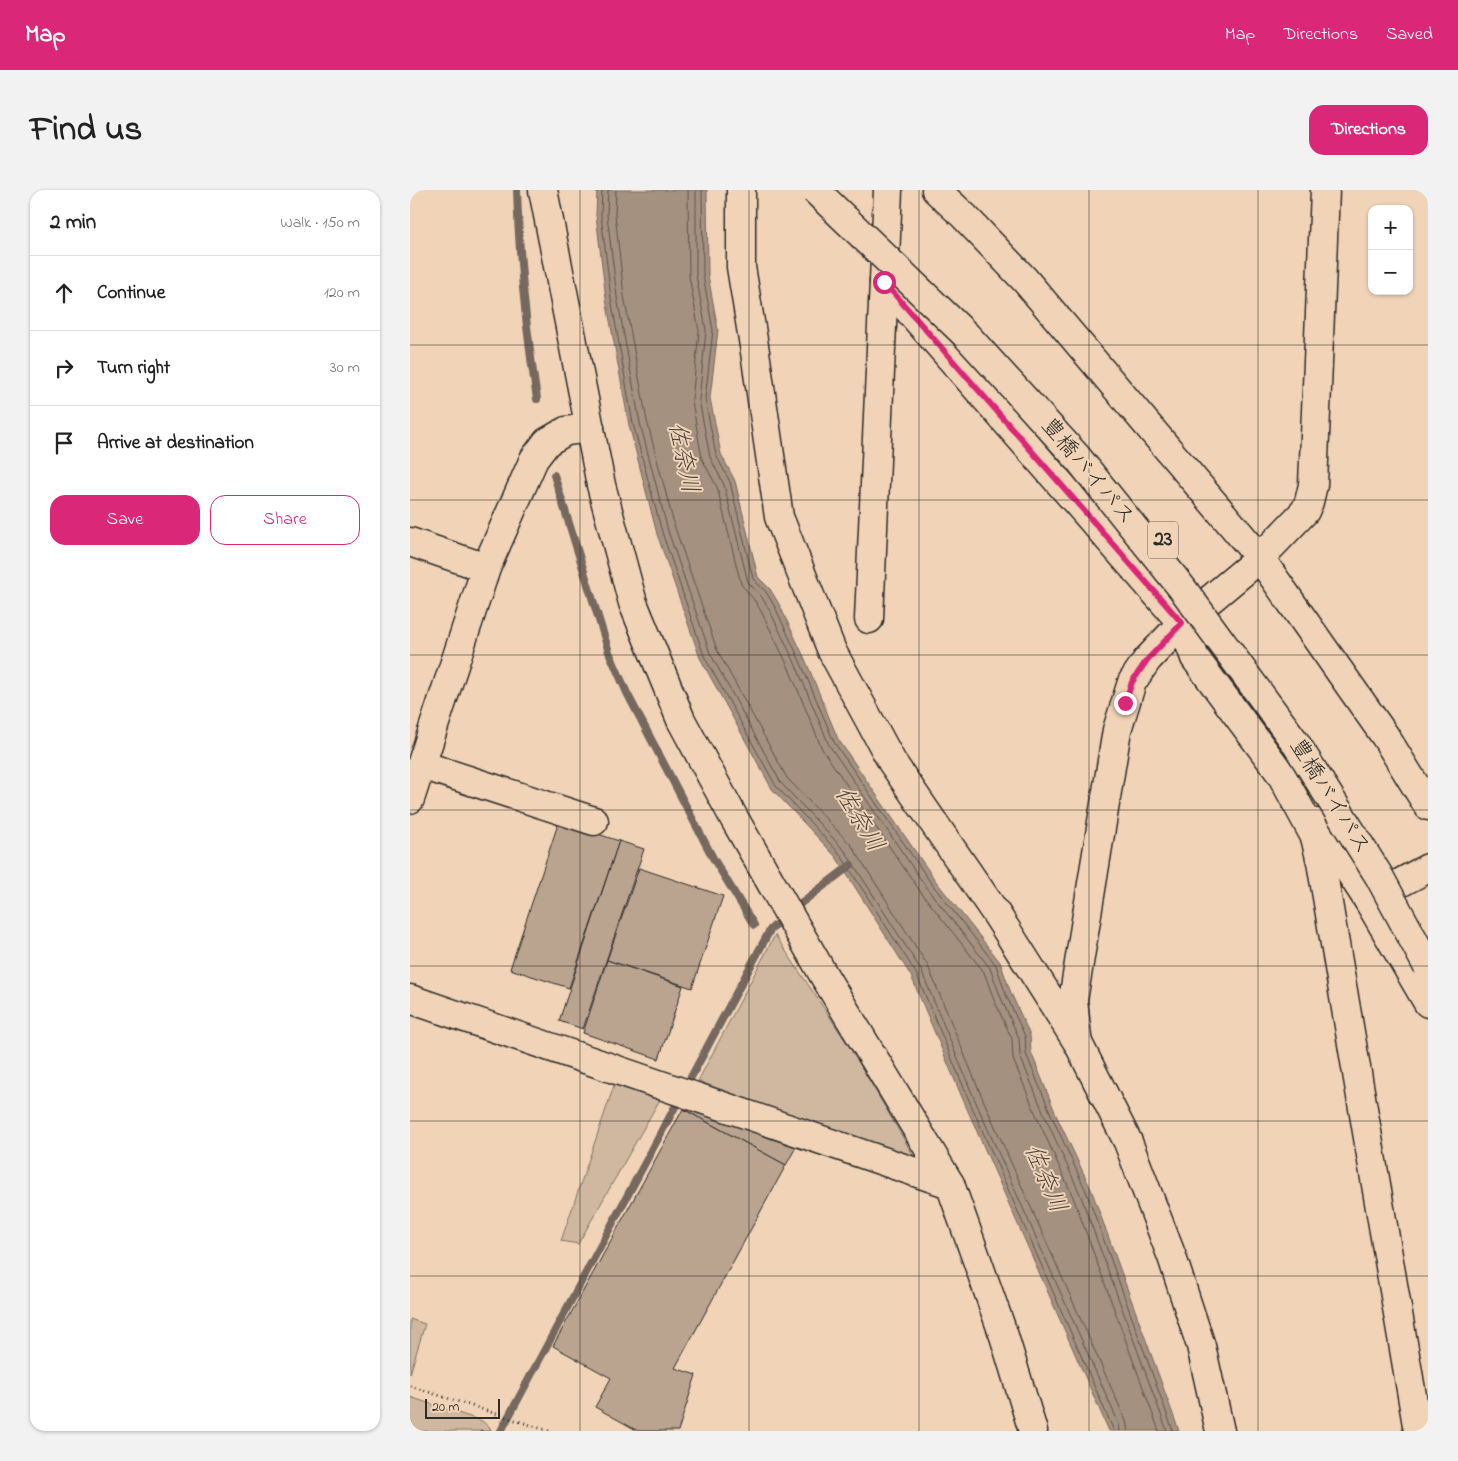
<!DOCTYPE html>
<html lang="en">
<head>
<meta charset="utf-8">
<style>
	body { margin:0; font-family:"Indie Flower","Klee One",sans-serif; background:#f2f2f2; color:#222 }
	.controls { position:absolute; right:15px; top:15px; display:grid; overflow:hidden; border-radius:10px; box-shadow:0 1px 4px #0004 }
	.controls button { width:45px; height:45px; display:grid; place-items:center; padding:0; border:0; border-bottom:1px solid #e0e0e0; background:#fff; color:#222; font:25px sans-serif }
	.scale { position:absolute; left:15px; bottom:12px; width:75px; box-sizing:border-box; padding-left:5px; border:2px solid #2b2b2b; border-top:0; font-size:14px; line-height:18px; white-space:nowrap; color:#2b2b2b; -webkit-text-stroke:4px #f1d4b7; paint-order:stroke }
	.stop { position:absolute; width:15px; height:15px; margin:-11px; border:4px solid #db2777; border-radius:50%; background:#fff }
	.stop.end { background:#db2777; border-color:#fff; box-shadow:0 1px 5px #0008 }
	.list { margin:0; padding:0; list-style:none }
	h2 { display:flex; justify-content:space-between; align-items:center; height:65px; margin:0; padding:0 20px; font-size:21px }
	h2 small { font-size:16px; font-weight:400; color:#767676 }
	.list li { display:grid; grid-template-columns:32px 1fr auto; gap:15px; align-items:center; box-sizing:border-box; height:75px; padding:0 20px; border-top:1px solid #e0e0e0 }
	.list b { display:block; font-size:19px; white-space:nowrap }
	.list em { font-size:16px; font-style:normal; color:#767676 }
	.actions { display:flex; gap:10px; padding:15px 20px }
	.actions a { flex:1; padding:11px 0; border:1px solid #db2777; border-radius:15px; text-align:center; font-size:18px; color:#db2777 }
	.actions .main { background:#db2777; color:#fff }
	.icon { flex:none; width:28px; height:28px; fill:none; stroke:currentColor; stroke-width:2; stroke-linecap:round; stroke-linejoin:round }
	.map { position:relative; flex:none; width:1018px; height:1241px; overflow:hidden; border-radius:15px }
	header { display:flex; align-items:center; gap:30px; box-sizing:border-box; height:70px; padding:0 25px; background:#db2777; color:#fff }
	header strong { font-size:24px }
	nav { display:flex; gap:28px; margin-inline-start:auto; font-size:18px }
	.intro { display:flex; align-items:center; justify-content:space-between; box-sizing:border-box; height:120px; padding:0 30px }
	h1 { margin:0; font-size:35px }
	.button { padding:12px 22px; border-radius:15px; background:#db2777; color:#fff; font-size:18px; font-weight:700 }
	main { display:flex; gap:30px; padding:0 30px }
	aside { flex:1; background:#fff; border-radius:15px; box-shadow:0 1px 4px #0004 }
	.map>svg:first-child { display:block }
	.green { fill:#d0b8a0; stroke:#7e7266 }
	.water { fill:#a49180; stroke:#74685e }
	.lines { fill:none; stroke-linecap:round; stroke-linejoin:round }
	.shore { stroke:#5b544d; stroke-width:1 }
	.stream { stroke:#74685e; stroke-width:8 }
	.building { fill:#baa490; stroke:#2b2b2b }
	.street-casing { stroke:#2b2b2b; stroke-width:31 }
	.path { stroke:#2b2b2b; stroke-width:3; stroke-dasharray:1 4; stroke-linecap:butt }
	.street { stroke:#f1d4b7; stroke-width:28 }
	.highway-bridge-casing { stroke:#2b2b2b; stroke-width:31; stroke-linecap:butt }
	.highway-bridge { stroke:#f1d4b7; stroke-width:28 }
	.route { stroke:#db2777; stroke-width:6 }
	.grid { fill:none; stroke:#2b2b2b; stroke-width:1; stroke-opacity:0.55 }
	.labels { text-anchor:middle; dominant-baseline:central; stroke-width:4; stroke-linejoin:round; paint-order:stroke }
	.shield { fill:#f1d4b7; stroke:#665e55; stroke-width:1 }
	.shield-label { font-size:21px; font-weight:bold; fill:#2b2b2b }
	.street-label { font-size:22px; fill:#2b2b2b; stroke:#f1d4b7 }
	.water-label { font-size:24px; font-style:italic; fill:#494440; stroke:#f1d4b7 }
</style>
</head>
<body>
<header>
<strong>Map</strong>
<nav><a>Map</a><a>Directions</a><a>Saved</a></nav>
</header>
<div class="intro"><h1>Find us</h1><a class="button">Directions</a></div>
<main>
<aside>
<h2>2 min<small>Walk · 150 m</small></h2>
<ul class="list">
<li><svg class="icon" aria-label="ahead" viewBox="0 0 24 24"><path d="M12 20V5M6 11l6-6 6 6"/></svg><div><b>Continue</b></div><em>120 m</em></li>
<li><svg class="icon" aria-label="right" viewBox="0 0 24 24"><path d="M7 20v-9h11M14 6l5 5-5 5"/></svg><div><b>Turn right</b></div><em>30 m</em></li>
<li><svg class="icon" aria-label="arrive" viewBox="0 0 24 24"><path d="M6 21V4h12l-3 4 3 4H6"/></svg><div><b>Arrive at destination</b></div></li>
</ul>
<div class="actions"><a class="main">Save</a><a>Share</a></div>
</aside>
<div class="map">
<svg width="1018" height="1241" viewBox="0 0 1018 1241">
	<rect width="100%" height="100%" fill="#f1d4b7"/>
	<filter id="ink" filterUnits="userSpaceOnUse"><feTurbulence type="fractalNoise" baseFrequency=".02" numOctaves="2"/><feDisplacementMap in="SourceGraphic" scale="10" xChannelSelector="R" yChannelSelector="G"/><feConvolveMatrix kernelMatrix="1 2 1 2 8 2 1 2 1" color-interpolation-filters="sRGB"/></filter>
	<g filter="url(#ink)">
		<!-- green -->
		<g class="green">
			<polygon points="365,745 441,859 506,970 288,891"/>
			<polygon points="207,887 253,904 168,1054 151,1051"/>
			<polygon points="0,1129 15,1134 0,1184"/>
			<polygon points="0,1207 72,1231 81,1239 80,1241 0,1241"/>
		</g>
		<!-- water -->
		<polygon class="water" points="187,0 297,0 298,85 308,140 300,208 311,264 325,291 348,387 360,399 369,414 395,469 428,549 525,690 590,772 601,803 620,845 621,862 647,927 681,999 769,1241 699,1241 554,912 501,786 426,667 362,599 290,468 247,344 219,235 196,109 186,25"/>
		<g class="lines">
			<!-- shore -->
			<g class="shore">
				<polyline points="192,0 191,25 201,108 223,234 252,342 294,466 366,596 430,664 506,783 559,910 704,1241"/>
				<polyline points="198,0 197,25 207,107 230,233 258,341 300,463 371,593 435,661 511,780 564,908 709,1234 710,1241"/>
				<polyline points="206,0 205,24 214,106 237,231 265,338 307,460 377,588 442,656 518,776 571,905 716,1231 718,1241"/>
				<polyline points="278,0 279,86 289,141 282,211 292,269 307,297 331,394 345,411 352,423 378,476 412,559 510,701 574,782 584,810 602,849 603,869 630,934 663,1007 749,1241"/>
				<polyline points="286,0 286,85 296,140 289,210 300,267 314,295 338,392 351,406 359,419 385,473 419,555 516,697 580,778 591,808 609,848 610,866 637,931 670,1004 757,1241"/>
				<polyline points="292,0 293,85 303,140 295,209 306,265 320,292 343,389 356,402 365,417 390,471 424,552 521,693 586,775 596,805 615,846 616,864 643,929 676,1001 763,1241"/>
			</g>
			<!-- stream -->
			<g class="stream">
				<path d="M107,0C109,70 116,140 127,209"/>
				<polyline points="144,285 199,462 217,503 303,668 344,735"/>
				<polyline points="383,719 441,675"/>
				<polyline points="91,1241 360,740 374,727"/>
			</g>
		</g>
		<!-- building -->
		<g class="building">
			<polygon points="149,631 209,651 159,798 100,779"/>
			<polygon points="209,651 234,659 173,839 149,831"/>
			<polygon points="229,678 313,706 282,798 197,770"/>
			<polygon points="197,770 273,796 249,869 173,843"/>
			<polygon points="279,908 391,948 376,975 273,919"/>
			<polygon points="273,919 376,975 265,1178 286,1185 268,1241 228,1241 185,1217 201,1188 143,1156"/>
		</g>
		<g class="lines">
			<defs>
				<g id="street">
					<polyline points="133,0 191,295 223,413 271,530 324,628 413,784 540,994 594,1146 623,1241"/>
					<polyline points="331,0 331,77 345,162 369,327 422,461 482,572 587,725 668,853 718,952 762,1067 791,1156 810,1241"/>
					<polyline points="526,0 554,26 615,90 850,368 975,546 1018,616"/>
					<polyline points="474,92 772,433 785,468 871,584 905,647 911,672 1008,1241"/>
					<polyline points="0,352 76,378"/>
					<polyline points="459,429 478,0"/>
					<polyline points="12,575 184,631"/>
					<polyline points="0,609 76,378 124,269 137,252 156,241 180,238"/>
					<polyline points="908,633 958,710 1018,813"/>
					<polyline points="958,710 1018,678"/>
					<polyline points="0,809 540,994"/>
					<polyline points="667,847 663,810 707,540 722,492 737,470 772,433 850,368 895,321 899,312 903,295 915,0"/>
				</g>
			</defs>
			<!-- street casing -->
			<use href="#street" class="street-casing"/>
			<!-- path -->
			<g class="path">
				<polyline points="0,1196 139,1241"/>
				<polyline points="71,1241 72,1238"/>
			</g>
			<!-- street -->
			<use href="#street" class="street"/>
			<defs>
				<polyline id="highway-bridge" points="405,0 556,145 667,267 772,398 885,552 969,686 1018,777"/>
			</defs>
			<!-- highway-bridge casing -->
			<use href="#highway-bridge" class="highway-bridge-casing"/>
			<!-- highway-bridge -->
			<use href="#highway-bridge" class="highway-bridge"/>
		</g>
	</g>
	<g class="lines" filter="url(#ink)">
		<!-- route -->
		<polyline class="route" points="474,92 772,433 737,470 722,492 715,513"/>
	</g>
	<!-- grid -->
	<path class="grid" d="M170,0V1241M339,0V1241M509,0V1241M679,0V1241M848,0V1241M0,155H1018M0,310H1018M0,465H1018M0,620H1018M0,776H1018M0,931H1018M0,1086H1018"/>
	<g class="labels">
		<!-- shield labels -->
		<rect class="shield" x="738" y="331.5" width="30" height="37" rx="4"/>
		<g class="shield-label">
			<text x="753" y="350">23</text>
		</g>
		<!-- street labels -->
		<g class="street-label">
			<text transform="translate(677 282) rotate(50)">豊橋バイパス</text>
			<text transform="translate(919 607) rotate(58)">豊橋バイパス</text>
		</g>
		<!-- water labels -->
		<g class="water-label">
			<text transform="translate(272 268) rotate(78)">佐奈川</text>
			<text transform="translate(448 630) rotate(59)">佐奈川</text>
			<text transform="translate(634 989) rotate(67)">佐奈川</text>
		</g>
	</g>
</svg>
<div class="controls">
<button>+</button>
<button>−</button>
</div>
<div class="scale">20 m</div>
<div class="stop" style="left:474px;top:92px"></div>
<div class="stop end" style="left:715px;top:513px"></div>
</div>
</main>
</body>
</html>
